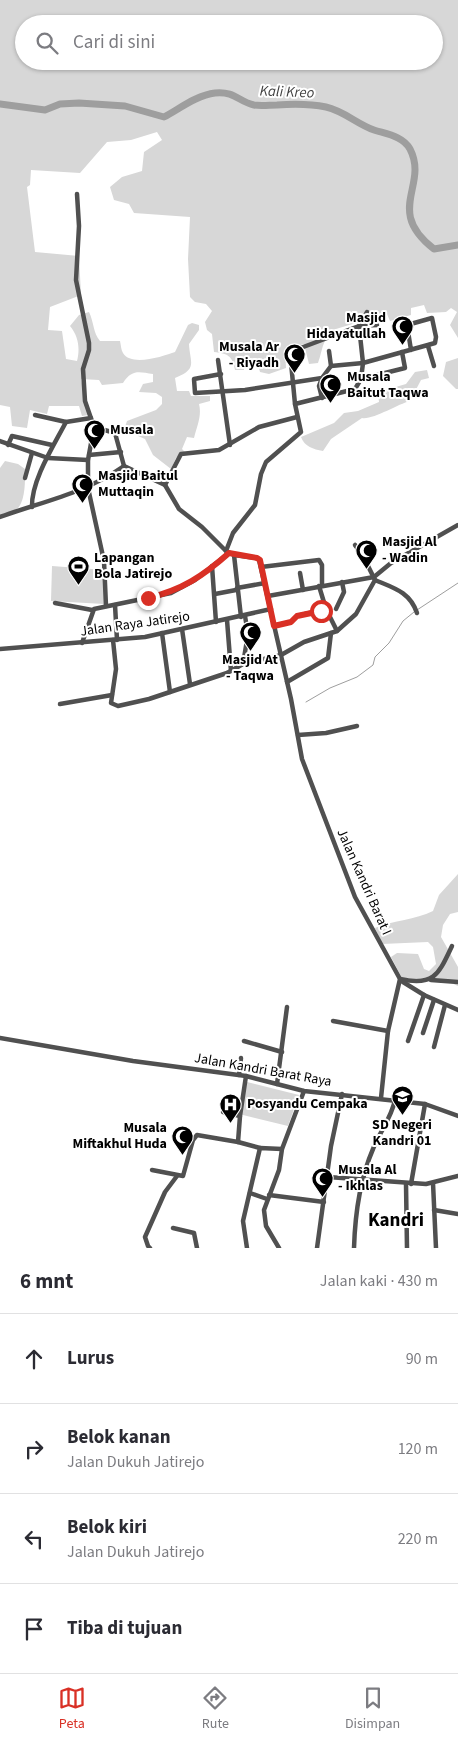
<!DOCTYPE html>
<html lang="id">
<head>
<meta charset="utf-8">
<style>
	body { margin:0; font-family:"Source Sans 3",sans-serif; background:#f7f7f7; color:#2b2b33 }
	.stop { position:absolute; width:15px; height:15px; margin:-11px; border:4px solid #d93025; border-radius:50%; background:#fff }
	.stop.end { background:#d93025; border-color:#fff; box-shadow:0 1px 5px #0008 }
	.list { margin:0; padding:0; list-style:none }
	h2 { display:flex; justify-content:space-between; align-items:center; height:65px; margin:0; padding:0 20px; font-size:21px }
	h2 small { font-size:16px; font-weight:400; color:#7c7c81 }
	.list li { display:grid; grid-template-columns:32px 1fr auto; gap:15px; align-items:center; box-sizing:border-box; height:90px; padding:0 20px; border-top:1px solid #e1e1e2 }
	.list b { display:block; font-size:19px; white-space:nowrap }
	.list p { margin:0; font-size:16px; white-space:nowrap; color:#7c7c81 }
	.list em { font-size:16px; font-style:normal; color:#7c7c81 }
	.icon { flex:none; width:28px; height:28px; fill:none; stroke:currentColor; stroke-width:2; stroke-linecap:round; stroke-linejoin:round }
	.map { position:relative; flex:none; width:458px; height:1248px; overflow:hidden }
	.search { position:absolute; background:#fff; box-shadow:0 1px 4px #0004; left:15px; right:15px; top:15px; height:55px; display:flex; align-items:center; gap:12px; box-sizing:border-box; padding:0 18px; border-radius:28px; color:#7c7c81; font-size:19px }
	.sheet { height:425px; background:#fff }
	nav { display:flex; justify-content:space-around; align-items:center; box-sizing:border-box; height:70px; border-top:1px solid #e1e1e2; background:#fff; font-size:14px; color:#7c7c81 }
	nav a { display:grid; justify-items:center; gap:2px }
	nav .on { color:#d93025 }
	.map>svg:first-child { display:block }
	.green { fill:#d7d7d7; fill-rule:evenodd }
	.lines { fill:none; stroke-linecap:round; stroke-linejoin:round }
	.stream { stroke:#9e9e9e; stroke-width:1 }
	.river { stroke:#9e9e9e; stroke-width:7 }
	.minor { stroke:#505050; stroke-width:4.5 }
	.route { stroke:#d93025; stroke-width:6 }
	.labels { text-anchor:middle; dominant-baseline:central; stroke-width:4; stroke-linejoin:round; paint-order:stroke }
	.poi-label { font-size:14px; font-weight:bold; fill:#000; stroke:#fff; text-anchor:start }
	.street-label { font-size:14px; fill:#000; stroke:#fff }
	.water-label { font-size:15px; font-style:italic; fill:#3f3f3f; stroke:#fff }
	.district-label { font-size:19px; font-weight:bold; fill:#000; stroke:#fff }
</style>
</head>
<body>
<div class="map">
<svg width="458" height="1248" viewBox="0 0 458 1248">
	<rect width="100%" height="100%" fill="#fff"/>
	<!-- green -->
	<g class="green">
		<path d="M0,0H458V338L450,325L457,312L451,308L446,312L427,313L424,305L411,308V315L390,321L387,314L382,315L336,329C322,337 323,350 318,363L309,364L304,344L285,350L286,368L269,374L260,372L257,361L244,363V370H235C232,355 228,354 214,352L212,334L207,330L205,322L212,311L206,304L195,302L190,297L188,259L190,217L134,213L129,204L114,200L110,187L122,177L142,171L144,152L162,140L157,132L131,140L107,142L80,173L31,170L30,185L27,187L35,252L79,256L81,295L50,307L48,330L62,331L66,359L77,361C80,349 79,337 70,326L79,315L89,312C94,322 93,333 100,341H120C121,345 121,350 123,353C131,367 164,356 175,352L188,325L192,323L199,325V330L189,344C190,363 198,369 175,378L177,391H189L191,396H210V401L199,404C202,416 197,426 194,438L187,437L182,449L185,452L176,458L171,469L153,455L145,439L124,430L127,421L156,410L162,404V397L156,393L139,392L143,384L153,382V374C139,372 132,369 123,383L102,385L99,380L81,379L88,415L82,416L79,406H49L47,414L30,410L27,428L12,426L10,407L0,405ZM24,24H434V61H24Z"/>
		<polygon points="458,358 458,389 456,389 443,376 446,362"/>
		<path d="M427,370L429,378L421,380L410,401C398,404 373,420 362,418L331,439L323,451C313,449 305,447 301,437L334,423L344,413L358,411L379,402L378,392L406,384L415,372Z"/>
		<path d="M5,461L18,464L25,469C25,481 26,503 15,511C12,514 4,515 0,517V468Z"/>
		<polygon points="52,566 105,570 104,604 51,601"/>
		<path d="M458,874V912L450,914L443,925L441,937L458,967V986L442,979L402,978L391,957L397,953L418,954L424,969L429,971L436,964L433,947L428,942L382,944L375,928C394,920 415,920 433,911L439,895Z"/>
		<polygon points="247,1082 299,1095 288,1126 239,1114"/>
	</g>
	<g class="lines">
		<!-- stream -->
		<g class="stream">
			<polyline points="417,610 458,583"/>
			<polyline points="306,702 330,688 357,677 373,665 375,657 389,643 403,621 414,612"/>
		</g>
		<!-- river -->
		<path class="river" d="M0,104L45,110L60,104L79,103L125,106L164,117C179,109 197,95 215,93C235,91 239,102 254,105C261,106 270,105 277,105C292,104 311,104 326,107C344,111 357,124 374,130C386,134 403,136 410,149C429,186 384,210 434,249L458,245"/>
		<!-- minor -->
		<g class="minor">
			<polyline points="77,194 79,226 76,280 89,343 89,350 83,369 85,401 94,427 88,460 88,488 104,561 106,606"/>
			<polyline points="428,346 434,366"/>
			<polyline points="218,360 230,445"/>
			<polyline points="331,366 363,363 359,326 377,325"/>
			<polyline points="221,374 194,379 195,393 245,390 322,378 331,366 329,351"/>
			<polyline points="322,378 319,386 322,398"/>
			<polyline points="361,379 405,368 402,352"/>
			<polyline points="295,404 355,389 361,379 363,363 435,343 436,337 432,318 407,325 411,350"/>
			<polyline points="35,415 66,422 91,418"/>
			<polyline points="94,427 115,433 124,466"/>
			<polyline points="0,441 48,458 88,460"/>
			<polyline points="8,445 12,436 52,445"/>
			<polyline points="89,455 121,452"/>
			<polyline points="124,466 165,485 179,509 202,527 226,551 234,555 257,558 259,560 291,699 302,759 355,897 400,979 388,1031 381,1098"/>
			<polyline points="25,478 32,453"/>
			<polyline points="165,485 181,454 219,450 259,427 297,417"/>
			<path d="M32,507C31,481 54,445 66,422"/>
			<path d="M0,517C44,501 84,494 124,466"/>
			<path d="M355,545L362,554L375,580C394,588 410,592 417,613"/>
			<polyline points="226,551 233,533 255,505 261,474 266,462 301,432 295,404 290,352 359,326 367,312"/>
			<polyline points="234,555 241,617"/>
			<polyline points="212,566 216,622"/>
			<polyline points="261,567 319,560 322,565 322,585"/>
			<polyline points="300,573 303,590"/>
			<polyline points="319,586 326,609"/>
			<polyline points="237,588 265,583"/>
			<polyline points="215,594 236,590"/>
			<polyline points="268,596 374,577 391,563 458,525"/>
			<polyline points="55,603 92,610"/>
			<polyline points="115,605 117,640"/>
			<polyline points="336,609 344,592 342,582"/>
			<polyline points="227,620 231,671"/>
			<polyline points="274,626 291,622 297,616 326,609 337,631"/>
			<polyline points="182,629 190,684"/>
			<polyline points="162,633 170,692"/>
			<polyline points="113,640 116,669 111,703 118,706 149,699 227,673 243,664 281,655 304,642 337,631 356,614 375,580"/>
			<polyline points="82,643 94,609 171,593 195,580 229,553"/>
			<polyline points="0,649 145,637 271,609"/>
			<polyline points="243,664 248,634 245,616"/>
			<polyline points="287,682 328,658 331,633"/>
			<polyline points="60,704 112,695"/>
			<polyline points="298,735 326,733 357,726"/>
			<path d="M400,979C435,987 439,973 452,946"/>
			<polyline points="431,980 458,982"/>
			<polyline points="403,982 424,995 458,1010"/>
			<polyline points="333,1021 388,1031"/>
			<polyline points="423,1033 434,1000"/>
			<polyline points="0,1038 133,1061 246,1076 304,1091 425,1104 458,1116"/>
			<polyline points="244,1041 282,1052"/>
			<polyline points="408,1041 424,995"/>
			<polyline points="434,1047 445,1005"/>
			<polyline points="239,1075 241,1058"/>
			<polyline points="277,1084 287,1007"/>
			<polyline points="223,1112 240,1116 246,1076"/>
			<polyline points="238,1142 260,1148"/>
			<polyline points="152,1170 183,1176 193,1140 197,1135 238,1142 240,1116"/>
			<polyline points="328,1177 426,1184 458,1176"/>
			<polyline points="433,1183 436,1248"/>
			<polyline points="406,1184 407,1248"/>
			<polyline points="411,1184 425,1104"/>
			<polyline points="250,1193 267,1199"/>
			<polyline points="269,1195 324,1202"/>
			<polyline points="434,1210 458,1214"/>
			<polyline points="173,1228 194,1233 197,1248"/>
			<polyline points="150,1248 148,1246 145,1237 165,1192 177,1176"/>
			<polyline points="247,1248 243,1221 260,1148 282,1149"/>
			<polyline points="279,1248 266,1226 264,1210 279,1170 282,1149 304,1091"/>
			<polyline points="317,1248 331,1146 342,1094"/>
			<path d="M354,1248C355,1216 360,1179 373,1149C380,1131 391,1119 395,1100"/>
		</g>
	</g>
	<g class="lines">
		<!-- route -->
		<path class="route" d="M148,598C182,590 203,576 229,553L257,558L260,560L274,626L291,622L297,616L321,611"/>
	</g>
	<!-- icons -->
	<defs>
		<symbol id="mosque-pin" viewBox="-11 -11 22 30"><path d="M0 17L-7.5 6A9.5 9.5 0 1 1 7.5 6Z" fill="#000" stroke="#fff"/><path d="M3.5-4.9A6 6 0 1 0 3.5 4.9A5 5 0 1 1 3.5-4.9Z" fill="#fff"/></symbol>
		<symbol id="stadium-pin" viewBox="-11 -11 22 30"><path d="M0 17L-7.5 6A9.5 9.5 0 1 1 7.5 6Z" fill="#000" stroke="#fff"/><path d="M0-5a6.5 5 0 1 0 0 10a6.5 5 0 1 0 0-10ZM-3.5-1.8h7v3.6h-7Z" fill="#fff"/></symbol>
		<symbol id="school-pin" viewBox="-11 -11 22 30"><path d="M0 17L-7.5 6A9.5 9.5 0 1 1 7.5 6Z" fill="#000" stroke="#fff"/><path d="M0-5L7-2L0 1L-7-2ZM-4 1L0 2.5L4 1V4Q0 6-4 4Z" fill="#fff"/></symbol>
		<symbol id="hospital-pin" viewBox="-11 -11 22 30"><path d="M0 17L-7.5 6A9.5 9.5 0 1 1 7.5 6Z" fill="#000" stroke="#fff"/><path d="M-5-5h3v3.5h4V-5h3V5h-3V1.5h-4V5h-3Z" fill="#fff"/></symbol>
	</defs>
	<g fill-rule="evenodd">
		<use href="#mosque-pin" x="390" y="314" width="25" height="34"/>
		<use href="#mosque-pin" x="282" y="342" width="25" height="34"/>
		<use href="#mosque-pin" x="318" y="372" width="25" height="34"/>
		<use href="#mosque-pin" x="82" y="418" width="25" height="34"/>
		<use href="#mosque-pin" x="70" y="472" width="25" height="34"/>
		<use href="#mosque-pin" x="354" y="538" width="25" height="34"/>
		<use href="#stadium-pin" x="66" y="554" width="25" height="34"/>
		<use href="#mosque-pin" x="238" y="620" width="25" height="34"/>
		<use href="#school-pin" x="390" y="1084" width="25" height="34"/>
		<use href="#hospital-pin" x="218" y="1092" width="25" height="34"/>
		<use href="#mosque-pin" x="170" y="1124" width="25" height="34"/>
		<use href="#mosque-pin" x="310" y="1166" width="25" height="34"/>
	</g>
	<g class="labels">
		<!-- poi labels -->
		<g class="poi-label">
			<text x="386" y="318" text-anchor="end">Masjid<tspan x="386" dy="16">Hidayatullah</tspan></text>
			<text x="279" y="347" text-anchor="end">Musala Ar<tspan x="279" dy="16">- Riyadh</tspan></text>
			<text x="347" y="377">Musala<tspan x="347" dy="16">Baitut Taqwa</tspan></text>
			<text x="110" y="430">Musala</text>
			<text x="98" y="476">Masjid Baitul<tspan x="98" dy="16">Muttaqin</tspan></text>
			<text x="382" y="542">Masjid Al<tspan x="382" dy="16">- Wadin</tspan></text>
			<text x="94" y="558">Lapangan<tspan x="94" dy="16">Bola Jatirejo</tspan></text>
			<text x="250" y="660" text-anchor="middle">Masjid At<tspan x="250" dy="16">- Taqwa</tspan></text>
			<text x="247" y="1104">Posyandu Cempaka</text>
			<text x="402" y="1125" text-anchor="middle">SD Negeri<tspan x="402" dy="16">Kandri 01</tspan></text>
			<text x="167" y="1128" text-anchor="end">Musala<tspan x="167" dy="16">Miftakhul Huda</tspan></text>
			<text x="338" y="1170">Musala Al<tspan x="338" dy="16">- Ikhlas</tspan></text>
		</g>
		<!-- street labels -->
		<g class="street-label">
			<text transform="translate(135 624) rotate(-8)">Jalan Raya Jatirejo</text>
			<text transform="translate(364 882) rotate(66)">Jalan Kandri Barat I</text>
			<text transform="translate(263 1070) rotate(10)">Jalan Kandri Barat Raya</text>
		</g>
		<!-- water labels -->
		<g class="water-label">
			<text transform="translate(287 92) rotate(2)">Kali Kreo</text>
		</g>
		<!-- district labels -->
		<g class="district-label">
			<text x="396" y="1220">Kandri</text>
		</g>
	</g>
</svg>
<div class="stop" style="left:321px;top:611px"></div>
<div class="stop end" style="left:148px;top:598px"></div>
<div class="search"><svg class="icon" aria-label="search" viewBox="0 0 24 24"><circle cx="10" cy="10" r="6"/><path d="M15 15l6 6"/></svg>Cari di sini</div>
</div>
<section class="sheet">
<h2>6 mnt<small>Jalan kaki · 430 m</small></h2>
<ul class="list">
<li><svg class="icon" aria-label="ahead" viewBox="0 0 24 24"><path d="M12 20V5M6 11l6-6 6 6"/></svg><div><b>Lurus</b></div><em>90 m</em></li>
<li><svg class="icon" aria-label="right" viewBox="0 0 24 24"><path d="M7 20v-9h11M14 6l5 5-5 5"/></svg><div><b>Belok kanan</b><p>Jalan Dukuh Jatirejo</p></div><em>120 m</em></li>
<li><svg class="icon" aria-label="left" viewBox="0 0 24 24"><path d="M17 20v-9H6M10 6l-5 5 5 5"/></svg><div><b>Belok kiri</b><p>Jalan Dukuh Jatirejo</p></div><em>220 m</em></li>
<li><svg class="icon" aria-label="arrive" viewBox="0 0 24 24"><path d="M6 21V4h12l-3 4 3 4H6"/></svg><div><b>Tiba di tujuan</b></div></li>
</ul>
</section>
<nav>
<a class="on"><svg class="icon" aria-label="map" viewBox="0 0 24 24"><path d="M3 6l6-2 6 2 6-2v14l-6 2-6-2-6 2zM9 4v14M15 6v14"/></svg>Peta</a>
<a><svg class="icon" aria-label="directions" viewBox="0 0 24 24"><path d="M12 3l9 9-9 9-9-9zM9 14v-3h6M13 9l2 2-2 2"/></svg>Rute</a>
<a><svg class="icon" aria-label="saved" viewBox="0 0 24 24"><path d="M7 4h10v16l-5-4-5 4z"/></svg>Disimpan</a>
</nav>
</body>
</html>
